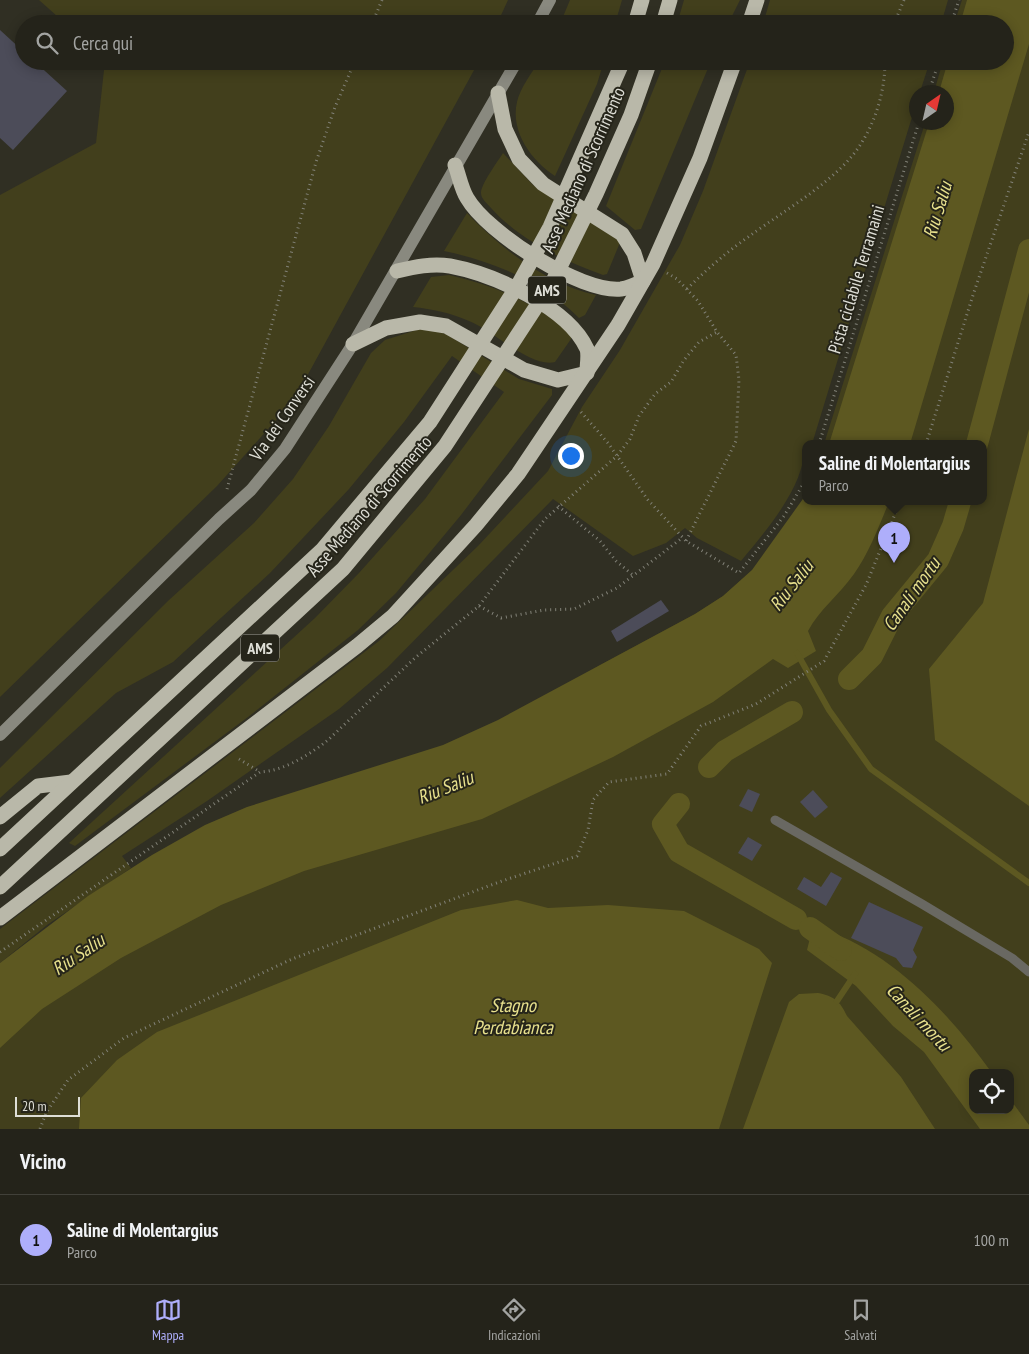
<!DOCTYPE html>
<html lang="it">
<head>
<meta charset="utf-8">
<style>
	body { margin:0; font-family:"PT Sans Narrow",sans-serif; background:#302f27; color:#f1f3f6 }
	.controls { position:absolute; right:15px; bottom:15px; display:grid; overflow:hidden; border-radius:10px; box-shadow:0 2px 12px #0003 }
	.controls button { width:45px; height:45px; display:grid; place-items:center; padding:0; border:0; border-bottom:1px solid #414039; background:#24231a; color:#f1f3f6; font:25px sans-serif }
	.compass { position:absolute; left:909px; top:85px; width:45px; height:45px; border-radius:50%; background:#24231a; box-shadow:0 2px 12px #0003; rotate:34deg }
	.scale { position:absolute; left:15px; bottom:12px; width:65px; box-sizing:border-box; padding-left:5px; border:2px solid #deded6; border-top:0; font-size:14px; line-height:18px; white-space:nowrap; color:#deded6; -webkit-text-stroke:4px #26251a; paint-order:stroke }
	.you { position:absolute; left:570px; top:455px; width:18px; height:18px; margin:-12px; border:4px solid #fff; border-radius:50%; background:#1a73e8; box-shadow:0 0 0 8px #1a73e833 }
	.badge { display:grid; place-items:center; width:32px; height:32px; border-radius:50%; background:#aeaefb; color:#111; font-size:16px; font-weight:700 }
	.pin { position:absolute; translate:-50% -41px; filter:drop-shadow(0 1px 2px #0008) }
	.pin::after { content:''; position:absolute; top:26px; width:18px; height:15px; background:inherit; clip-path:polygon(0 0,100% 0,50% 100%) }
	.popup { position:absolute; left:802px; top:440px; width:185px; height:65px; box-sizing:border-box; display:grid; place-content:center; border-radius:10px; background:#24231a; filter:drop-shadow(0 1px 4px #0005); font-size:16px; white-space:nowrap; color:#a3a4a2 }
	.popup b { font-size:19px; color:#f1f3f6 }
	.popup::after { content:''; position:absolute; left:50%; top:100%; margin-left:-10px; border:10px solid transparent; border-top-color:#24231a }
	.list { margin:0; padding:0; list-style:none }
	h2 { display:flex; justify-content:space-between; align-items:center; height:65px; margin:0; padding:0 20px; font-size:21px }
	h2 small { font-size:16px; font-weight:400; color:#a3a4a2 }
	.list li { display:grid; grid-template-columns:32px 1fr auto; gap:15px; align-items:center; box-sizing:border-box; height:90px; padding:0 20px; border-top:1px solid #414039 }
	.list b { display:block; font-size:19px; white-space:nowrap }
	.list p { margin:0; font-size:16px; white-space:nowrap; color:#a3a4a2 }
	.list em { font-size:16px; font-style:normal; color:#a3a4a2 }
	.icon { flex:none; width:28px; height:28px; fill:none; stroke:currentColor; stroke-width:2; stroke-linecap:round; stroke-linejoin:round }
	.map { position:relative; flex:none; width:1029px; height:1129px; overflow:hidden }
	.search { position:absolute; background:#24231a; box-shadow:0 2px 12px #0003; left:15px; right:15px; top:15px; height:55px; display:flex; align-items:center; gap:12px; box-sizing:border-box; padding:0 18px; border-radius:28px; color:#a3a4a2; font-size:19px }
	.sheet { height:155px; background:#24231a }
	nav { display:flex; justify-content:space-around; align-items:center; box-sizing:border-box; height:70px; border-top:1px solid #414039; background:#24231a; font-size:14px; color:#a3a4a2 }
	nav a { display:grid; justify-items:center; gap:2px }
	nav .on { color:#aeaefb }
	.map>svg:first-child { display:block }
	.green { fill:#423f1c; fill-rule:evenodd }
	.water { fill:#5d5821 }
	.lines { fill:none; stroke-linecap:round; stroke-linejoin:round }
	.stream { stroke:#5d5821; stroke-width:6 }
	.canal { stroke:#5d5821; stroke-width:22 }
	.building { fill:#4c4c59 }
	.path { stroke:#828278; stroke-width:3; stroke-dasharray:1 4; stroke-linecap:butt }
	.lane { stroke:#696862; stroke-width:9 }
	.secondary { stroke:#89897f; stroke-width:12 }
	.highway { stroke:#b9b8a9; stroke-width:15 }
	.labels { text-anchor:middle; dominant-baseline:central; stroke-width:4; stroke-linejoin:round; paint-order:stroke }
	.shield { fill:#26251a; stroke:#a7a69e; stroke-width:1 }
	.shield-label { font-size:16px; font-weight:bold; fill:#deded6 }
	.street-label { font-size:18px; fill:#deded6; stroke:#26251a }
	.water-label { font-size:19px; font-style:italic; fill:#e8e18d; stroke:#26251a }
</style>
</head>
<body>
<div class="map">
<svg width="1029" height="1129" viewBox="0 0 1029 1129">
	<rect width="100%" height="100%" fill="#302f23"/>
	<!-- green -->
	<g class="green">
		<polygon points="39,0 508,0 497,24 66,24"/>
		<polygon points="570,0 622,0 615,24 560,24"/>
		<polygon points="684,0 740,0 728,24 677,24"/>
		<polygon points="770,0 948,0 941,24 763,24"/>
		<path d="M962,0H1029V1129H0V968L463,744L602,664L695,614L723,596L767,557L805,502H983V444H824L925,123L946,122V92H934L943,61H1005V24H954ZM973,1073H1010V1110H973Z"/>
		<polygon points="105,61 479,61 294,400 217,486 0,697 0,195 96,143"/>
		<path d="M539,61H604L597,84L555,176C532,161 510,132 517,102C520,88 532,73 539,61Z"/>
		<polygon points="665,61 711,61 641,229 635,230 606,206"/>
		<path d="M750,61H930L920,92H916V104L812,444H805C805,487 767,529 741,561L697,538L685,528L666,543L633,556L553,499L387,668L339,709L207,801L122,856L131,868L47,925L0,963V929L379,641L478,546L548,471L582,407L620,350L680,245L703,191Z"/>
		<path d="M503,153L533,185L621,240L607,274L603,275C562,260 521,241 491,208C487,203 481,199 481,193C481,184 498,161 503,153Z"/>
		<path d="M467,213C500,248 548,285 596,295L585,315L579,318C544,282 492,261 444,251Z"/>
		<path d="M449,275C494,285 535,303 571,333V339L555,362C530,368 493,330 469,321C451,313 432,309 413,307L431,277Z"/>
		<polygon points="423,328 446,334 519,379 552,389 552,395 461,515 396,593 358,630 248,717 75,846 69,843 315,618 359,573 425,499 504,392 452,356 404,422 349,489 270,573 173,662 116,693 0,798 0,768 169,600 254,523 293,479 329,426 371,353 385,340"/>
	</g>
	<!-- water -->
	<g class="water">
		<polygon points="967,0 1029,0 1029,44 910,444 829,444 929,123 946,122 946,92 939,92 948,61 1005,61 1005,24 960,24"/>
		<polygon points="1029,429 1029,806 935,740 929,669 983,603"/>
		<path d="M805,496V502H889C879,526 869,553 854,574C839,595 820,609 808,631L816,651L788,668L773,659L713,702L613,757L482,819L304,871L221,905L121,958L42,1009L0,1048V963L88,896L152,855L205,825L247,807L443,745L498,720L695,614L723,596L752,570Z"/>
		<polygon points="517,900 548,908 608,905 684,911 759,949 772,963 719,1129 79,1129 81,1098 117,1060 157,1032 461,910"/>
		<path d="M823,929C894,954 949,1013 992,1073H973V1110H1010V1099L1029,1125V1129H980L924,1052L893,1026L856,986L807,950L810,938Z"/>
		<path d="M818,993C834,996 840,1001 847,1016L901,1077L935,1129H743L789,1002L799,994Z"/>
	</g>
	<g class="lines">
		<!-- stream -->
		<g class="stream">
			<polyline points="797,653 829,710 871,769 1029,883"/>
			<polyline points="837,1001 855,974"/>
		</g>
		<!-- canal -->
		<g class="canal">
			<polyline points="977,444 1029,250"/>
			<polyline points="849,679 872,656 892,616 938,560 953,526 960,502"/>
			<polyline points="709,767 725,751 792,712"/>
			<polyline points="679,804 663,824 679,852 796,919"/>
			<polyline points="810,928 841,950"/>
		</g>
	</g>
	<!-- building -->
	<g class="building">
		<polygon points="0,30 24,52 24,61 34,61 67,91 13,150 0,138"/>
		<polygon points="661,600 669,611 617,642 611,631"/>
		<polygon points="748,789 760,794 752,812 739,806"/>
		<polygon points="813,790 828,807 815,818 800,802"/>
		<polygon points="748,837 762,845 752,861 738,853"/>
		<polygon points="831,872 842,878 826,906 797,889 804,877 821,887"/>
		<polygon points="869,902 923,927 913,950 917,957 912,968 903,967 896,958 851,938"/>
	</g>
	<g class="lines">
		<!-- path -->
		<g class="path">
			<polyline points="372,24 382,0"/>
			<polyline points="894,24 904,0"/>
			<polyline points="951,24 959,0"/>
			<polyline points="929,92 939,61"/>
			<polyline points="667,273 677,279 698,301 717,332 736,355 739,380 736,441 686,541"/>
			<path d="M687,289C707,269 728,251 751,235C785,210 841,178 862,142C877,118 885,89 885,61"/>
			<polyline points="581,412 608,443 648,500 686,541 739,573 784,516 805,481"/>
			<polyline points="819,444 919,122"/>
			<polyline points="926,444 974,292 1029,132"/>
			<polyline points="227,489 316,162 335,107 355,61"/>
			<polyline points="558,506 600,541 616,561 634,576"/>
			<polyline points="479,606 501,618 544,610 574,609 617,588 682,538"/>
			<polyline points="239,759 260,772"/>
			<path d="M0,952L260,772C284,771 309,755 328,740L416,657L479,606L545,519L617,456L630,439L639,416L655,394L671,382L684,360L699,342L717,332"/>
			<polyline points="40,1129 46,1113 68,1080 124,1038 292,959 502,881 577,856 588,830 593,800 609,782 667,774 701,726 756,704 824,661 866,585 900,502"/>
		</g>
		<!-- lane -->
		<polyline class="lane" points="775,820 922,904 1012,958 1029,972"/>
		<!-- secondary -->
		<g class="secondary">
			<polyline points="537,24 550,0"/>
			<polyline points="0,735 219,519 251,490 285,449 353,344 517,61"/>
		</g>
		<!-- highway -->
		<g class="highway">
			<polyline points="635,24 642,0"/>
			<polyline points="663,24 670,0"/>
			<polyline points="749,24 757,0"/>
			<polyline points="498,93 505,129 519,159 543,184 622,234 634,253 643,281"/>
			<path d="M455,165C459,175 461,188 467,198C487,233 581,293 621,289C628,288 637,284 643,281"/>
			<path d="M397,271C414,267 432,263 450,266C493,274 568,307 587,349C589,355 587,365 587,371"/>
			<polyline points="353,344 386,328 420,322 446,326 524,370 558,380 587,373"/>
			<polyline points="0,817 38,786 71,782"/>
			<polyline points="0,849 322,550 430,422 518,285 550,227 623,61"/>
			<polyline points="0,887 343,569 445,446 553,281 596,194 631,115 650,61"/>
			<polyline points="0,918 357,646 393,616 476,525 518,474 618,325 653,264 700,158 735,61"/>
		</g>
	</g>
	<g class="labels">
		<!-- shield labels -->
		<g class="shield">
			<rect x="528" y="276.5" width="38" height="27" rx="4"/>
			<rect x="241" y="634.5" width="38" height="27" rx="4"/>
		</g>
		<g class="shield-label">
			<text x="547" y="290">AMS</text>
			<text x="260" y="648">AMS</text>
		</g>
		<!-- street labels -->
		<g class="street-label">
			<text transform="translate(583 170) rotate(-66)">Asse Mediano di Scorrimento</text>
			<text transform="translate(856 279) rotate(-73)">Pista ciclabile Terramaini</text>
			<text transform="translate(282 418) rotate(-55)">Via dei Conversi</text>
			<text transform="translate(369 506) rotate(-49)">Asse Mediano di Scorrimento</text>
		</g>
		<!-- water labels -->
		<g class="water-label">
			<text transform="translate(937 210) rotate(-73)">Riu Saliu</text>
			<text transform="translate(791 585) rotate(-52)">Riu Saliu</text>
			<text transform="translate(911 594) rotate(-55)">Canali mortu</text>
			<text transform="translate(445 787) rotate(-22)">Riu Saliu</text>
			<text transform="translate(78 954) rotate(-34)">Riu Saliu</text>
			<text x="513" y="1005">Stagno<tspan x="513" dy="22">Perdabianca</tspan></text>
			<text transform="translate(919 1017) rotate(47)">Canali mortu</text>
		</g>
	</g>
</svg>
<div class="controls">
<button><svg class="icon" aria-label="locate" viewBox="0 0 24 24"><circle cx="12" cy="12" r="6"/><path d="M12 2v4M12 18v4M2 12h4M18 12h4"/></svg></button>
</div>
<svg class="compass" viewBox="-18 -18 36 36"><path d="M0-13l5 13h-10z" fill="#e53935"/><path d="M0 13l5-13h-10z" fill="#a3a4a2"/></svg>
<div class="scale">20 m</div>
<div class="you"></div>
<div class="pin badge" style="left:894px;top:563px">1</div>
<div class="popup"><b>Saline di Molentargius</b>Parco</div>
<div class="search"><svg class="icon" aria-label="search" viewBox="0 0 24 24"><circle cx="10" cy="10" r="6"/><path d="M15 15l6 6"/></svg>Cerca qui</div>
</div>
<section class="sheet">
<h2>Vicino<small></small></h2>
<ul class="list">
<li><span class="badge">1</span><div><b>Saline di Molentargius</b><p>Parco</p></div><em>100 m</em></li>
</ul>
</section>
<nav>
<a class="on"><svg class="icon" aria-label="map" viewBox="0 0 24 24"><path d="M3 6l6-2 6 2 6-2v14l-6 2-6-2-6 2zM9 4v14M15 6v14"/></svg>Mappa</a>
<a><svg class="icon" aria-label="directions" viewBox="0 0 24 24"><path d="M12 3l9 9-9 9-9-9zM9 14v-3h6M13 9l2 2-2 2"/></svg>Indicazioni</a>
<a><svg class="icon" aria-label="saved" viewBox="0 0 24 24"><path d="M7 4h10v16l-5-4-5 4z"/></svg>Salvati</a>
</nav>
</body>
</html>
